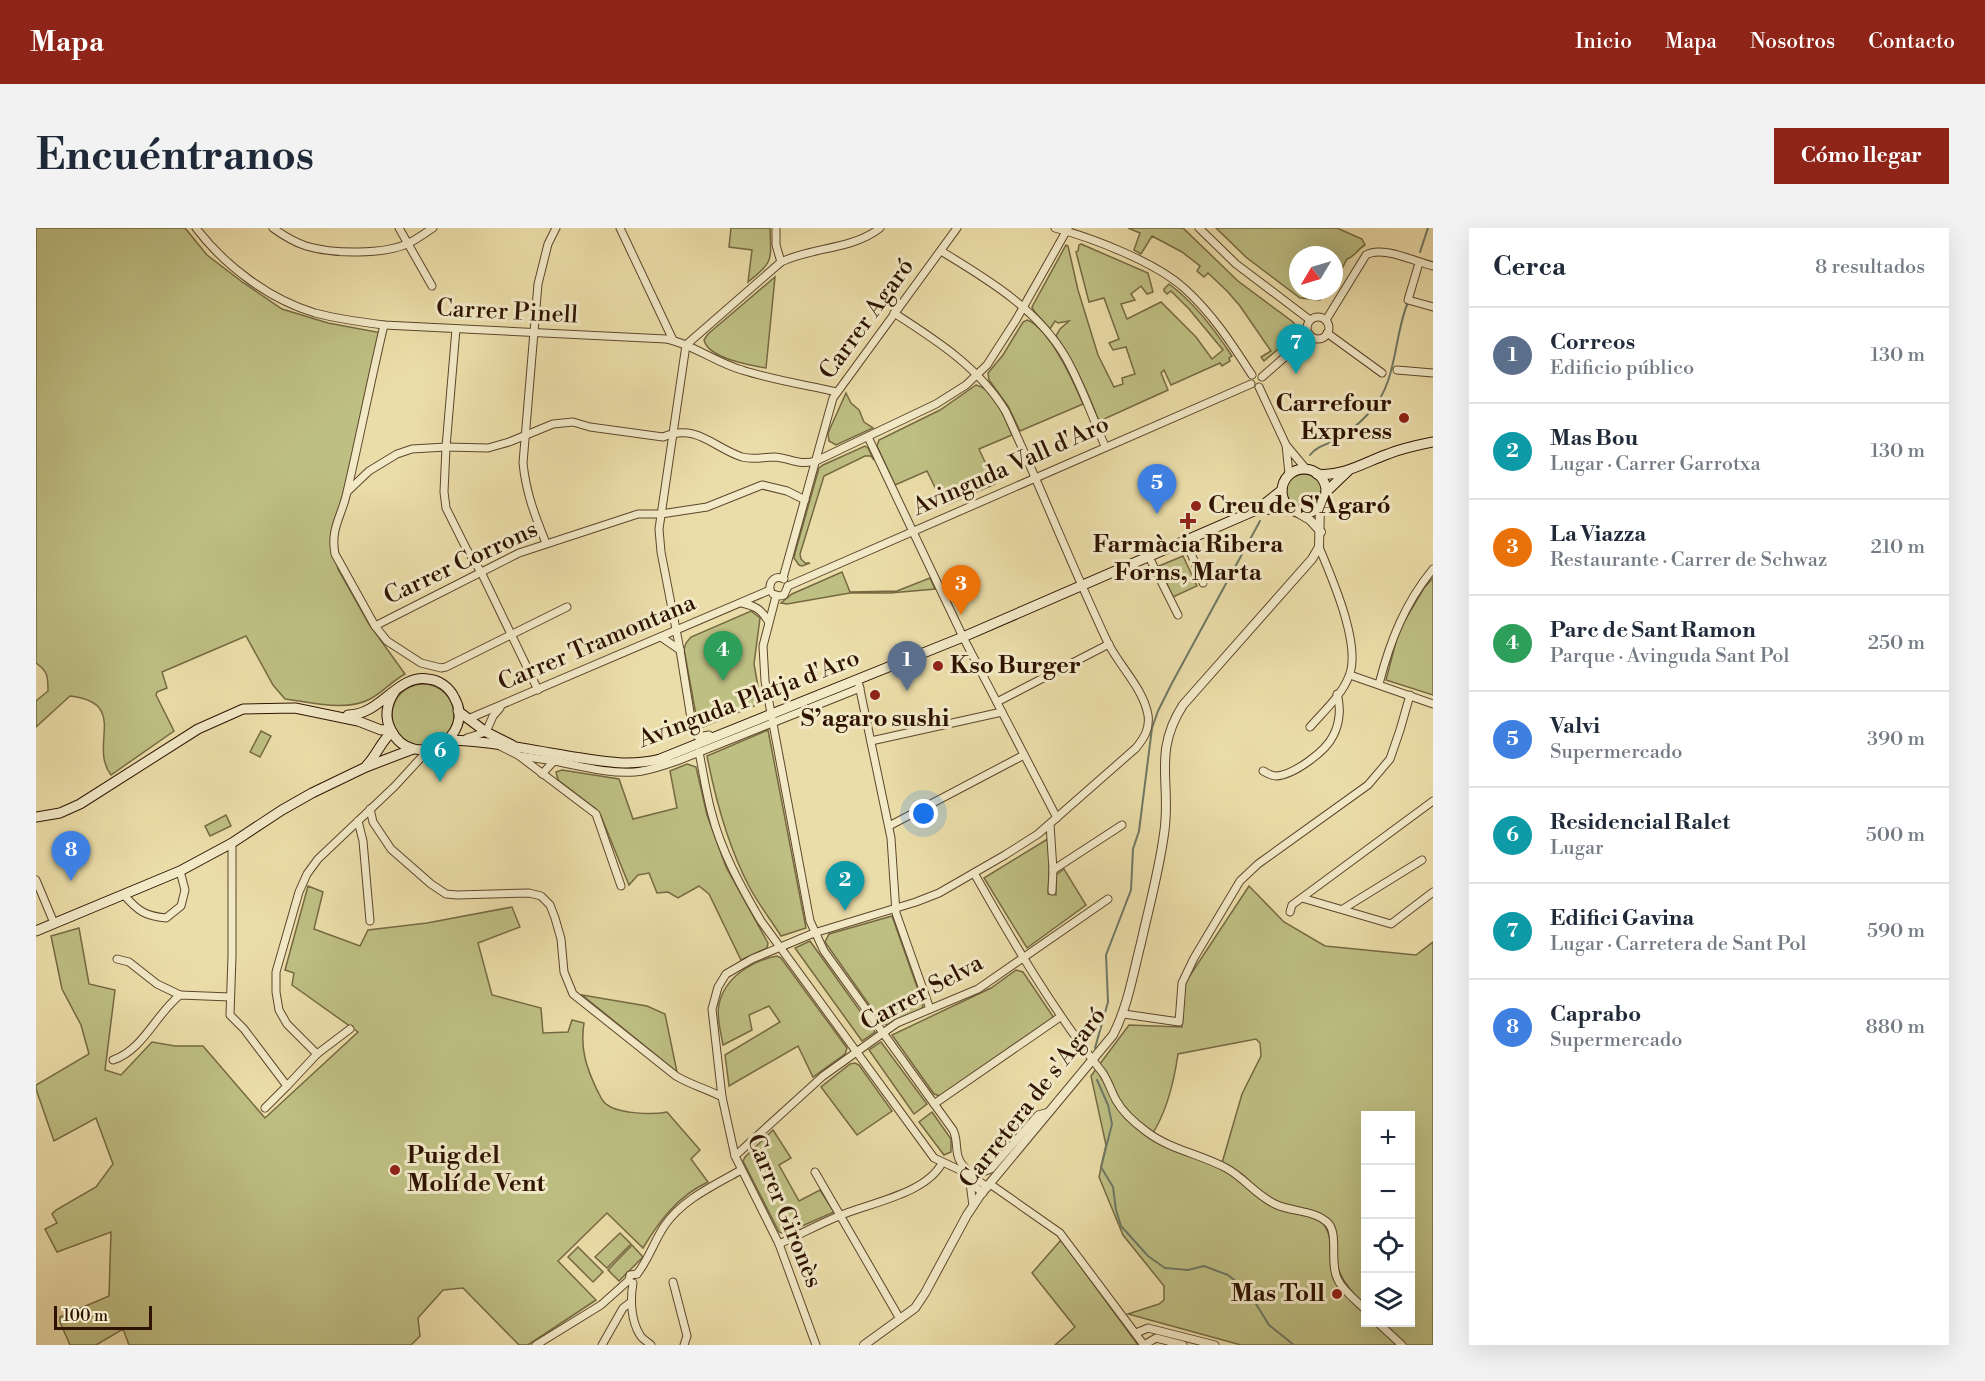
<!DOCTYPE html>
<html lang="es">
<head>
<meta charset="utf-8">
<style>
	body { margin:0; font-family:"Libre Bodoni",serif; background:#f2f2f3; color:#1f2937 }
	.controls { position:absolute; right:18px; bottom:18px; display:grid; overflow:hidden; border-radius:0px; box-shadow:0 6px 24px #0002 }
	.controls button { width:54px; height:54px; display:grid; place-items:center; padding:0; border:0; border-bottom:2px solid #e0e1e3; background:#fff; color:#1f2937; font:30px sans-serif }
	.compass { position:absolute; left:1253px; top:18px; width:54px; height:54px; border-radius:50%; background:#fff; box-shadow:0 6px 24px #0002; rotate:232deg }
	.scale { position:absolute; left:18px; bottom:15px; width:98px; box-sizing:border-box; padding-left:6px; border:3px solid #2e1301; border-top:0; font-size:16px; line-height:21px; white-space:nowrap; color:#2e1301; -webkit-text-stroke:4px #f2e9c7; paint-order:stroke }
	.you { position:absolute; left:888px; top:586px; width:21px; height:21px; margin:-15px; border:4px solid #fff; border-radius:50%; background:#1a73e8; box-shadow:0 0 0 9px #1a73e833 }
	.badge { display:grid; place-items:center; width:39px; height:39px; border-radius:50%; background:#8f2418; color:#fff; font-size:20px; font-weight:700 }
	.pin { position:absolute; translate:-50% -50px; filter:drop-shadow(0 2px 3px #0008) }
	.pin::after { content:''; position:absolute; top:32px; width:21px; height:18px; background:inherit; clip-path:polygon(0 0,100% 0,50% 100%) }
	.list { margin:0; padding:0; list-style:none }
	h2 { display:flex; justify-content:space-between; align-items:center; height:78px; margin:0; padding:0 24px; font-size:26px }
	h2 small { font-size:20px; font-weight:400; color:#747a83 }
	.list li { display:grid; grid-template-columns:39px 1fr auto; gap:18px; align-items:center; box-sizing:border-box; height:96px; padding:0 24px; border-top:2px solid #e0e1e3 }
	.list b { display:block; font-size:22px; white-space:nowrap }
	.list p { margin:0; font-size:20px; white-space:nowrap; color:#747a83 }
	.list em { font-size:20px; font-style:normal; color:#747a83 }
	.icon { flex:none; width:33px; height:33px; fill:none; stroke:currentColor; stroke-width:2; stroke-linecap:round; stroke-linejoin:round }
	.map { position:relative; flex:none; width:1397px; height:1117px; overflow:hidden; border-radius:0px }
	header { display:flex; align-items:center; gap:36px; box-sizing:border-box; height:84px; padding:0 30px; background:#8f2418; color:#fff }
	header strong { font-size:28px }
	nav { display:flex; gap:33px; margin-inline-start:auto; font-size:21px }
	.intro { display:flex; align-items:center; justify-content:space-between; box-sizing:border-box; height:144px; padding:0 36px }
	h1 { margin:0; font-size:42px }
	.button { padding:15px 27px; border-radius:0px; background:#8f2418; color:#fff; font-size:21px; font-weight:700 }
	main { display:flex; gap:36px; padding:0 36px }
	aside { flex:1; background:#fff; border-radius:0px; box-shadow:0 6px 24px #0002 }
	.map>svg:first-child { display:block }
	.green { fill:#bebf83; stroke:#766942; stroke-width:1.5 }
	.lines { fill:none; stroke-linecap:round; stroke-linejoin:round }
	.stream { stroke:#6e7865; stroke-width:2 }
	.minor-casing { stroke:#5d462b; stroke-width:9 }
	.tertiary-casing { stroke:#5d462b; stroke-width:10 }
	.secondary-casing { stroke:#2e1301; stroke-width:11 }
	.minor { stroke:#f2e9c7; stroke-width:7 }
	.tertiary { stroke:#f2e9c7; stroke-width:8 }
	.secondary { stroke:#f2e9c7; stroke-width:9 }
	.poi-dot { fill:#8f2418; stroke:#f2e9c7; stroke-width:2 }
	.labels { text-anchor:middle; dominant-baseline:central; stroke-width:6; stroke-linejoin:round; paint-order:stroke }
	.street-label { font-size:24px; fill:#2e1301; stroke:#f2e9c7 }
	.poi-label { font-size:24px; font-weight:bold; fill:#2e1301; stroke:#f2e9c7; text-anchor:start }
</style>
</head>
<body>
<header>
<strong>Mapa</strong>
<nav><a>Inicio</a><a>Mapa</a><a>Nosotros</a><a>Contacto</a></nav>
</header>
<div class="intro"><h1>Encuéntranos</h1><a class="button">Cómo llegar</a></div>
<main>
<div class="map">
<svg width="1397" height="1117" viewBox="0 0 1397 1117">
	<rect width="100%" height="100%" fill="#ebdda9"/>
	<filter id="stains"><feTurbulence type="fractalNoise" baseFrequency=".00333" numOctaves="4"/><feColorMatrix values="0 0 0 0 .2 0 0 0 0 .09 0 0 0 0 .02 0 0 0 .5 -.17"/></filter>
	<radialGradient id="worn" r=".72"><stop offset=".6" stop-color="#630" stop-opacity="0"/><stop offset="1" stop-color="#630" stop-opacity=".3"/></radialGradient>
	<!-- green -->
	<g class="green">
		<path d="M0,0H149L171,27L205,53L246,81L292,95L346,105L308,276L295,310L302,341L333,396L369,446C356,453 345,466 334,471C310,484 275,474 249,471L237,457L210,408L126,444L131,460L121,464L120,467L138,503L75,547C52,517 94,475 34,468L0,499V473L12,463C12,449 12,443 0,435Z"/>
		<path d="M695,0H734C735,32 738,34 712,54L716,22L693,19Z"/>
		<polygon points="1092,0 1147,0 1202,53 1257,94 1262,101 1261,105 1228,133 1225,129 1235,123 1204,78 1191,63 1172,45 1168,49 1161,43 1164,38 1146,24 1116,8 1105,26 1098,22 1104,5"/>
		<path d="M1180,0H1301L1326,11L1329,17C1322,21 1318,29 1311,31L1298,56V27H1262V63H1293L1284,72L1264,70L1211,30Z"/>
		<path d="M1045,16L1112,45L1117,64L1111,66L1105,58L1095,66L1099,72L1085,76L1091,91L1125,74L1160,109L1176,131L1187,122L1153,81L1135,63L1131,66L1128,63V61L1133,56C1159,75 1179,102 1196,128L1193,130L1194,133L1186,138L1184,135L1135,157L1128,142L1125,145L1132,162L1066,192L1062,191C1051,162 1038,134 1020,108L1024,101L1033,93L1022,95L1019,93L1014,101L998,83L996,79L1030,17L1032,18L1042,62L1062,127L1078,159L1087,156L1086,150L1099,146L1090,119L1077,122L1073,115L1083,111L1068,70L1053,74L1040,24L1042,23L1043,17Z"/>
		<path d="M739,49L730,140C713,137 672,130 668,112L672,106Z"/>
		<path d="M991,92C1014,100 1038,155 1047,176L984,203L972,178L953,152L952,145L967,127L987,94Z"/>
		<path d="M940,157C959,161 969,191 976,207L943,221L959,256L908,278L891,243L859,257L841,218L843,212L904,182Z"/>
		<polygon points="810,165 815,175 823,182 828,194 837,200 800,217 793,213 792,205"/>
		<polygon points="829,218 832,220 838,232 835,228 829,228 788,248 764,326 765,331 769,335 774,335 766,338 763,337 758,330 759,325 783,240 787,237"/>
		<circle cx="1268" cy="264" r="18"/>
		<polygon points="1147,328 1161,358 1137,369 1123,338"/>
		<polygon points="806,344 814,364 861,363 894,350 899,361 854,365 814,365 751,376 745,375 756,366"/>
		<polygon points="1397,350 1397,467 1350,452 1363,402 1388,360"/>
		<polygon points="715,383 724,390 718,436 724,470 723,476 664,500 662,498 648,421 650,415 655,409"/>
		<circle cx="387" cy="487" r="31"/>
		<path d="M732,502L770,700L745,708C735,692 723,677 714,660C692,619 680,574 671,528Z"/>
		<polygon points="225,503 235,508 224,529 214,524"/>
		<polygon points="651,536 660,539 671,587 690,639 732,715 731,720 705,732 673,666 663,658 642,670 632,664 621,665 613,645 602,647 593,657 565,588 560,581 522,552 520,544 526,542 583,551 597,591 641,580 634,543"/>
		<polygon points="190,587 195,598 174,608 169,598"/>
		<polygon points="1015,609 1012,666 1020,667 1020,647 1028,641 1050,677 991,720 948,650"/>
		<path d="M272,658L287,664L278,701L324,718L332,702L391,695L476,679L484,699L442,715L456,767L505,780L507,805L532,804L536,792L548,795C544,820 550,839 561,862C563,865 565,871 568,874C578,886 617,887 631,884L664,922L655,931L672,954C642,968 624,992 607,1020L571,985L522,1033L560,1072L492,1117H483L427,1060L407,1062L382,1090L384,1108L375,1117H93L87,1101L60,1117H34L24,1094V1089L73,1068L75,1004L21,1024L9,1001L21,995L16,986L20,982L60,959L77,936L60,890L18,913L0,861V857L53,826L45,797L26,761L15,708L43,700L53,756L79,762L69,842L85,847L116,814L139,818H167L229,890L322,804L256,757L258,745L249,742Z"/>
		<path d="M1213,658L1248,694L1289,718L1380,727L1397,714V1117H1370L1345,1095L1374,1094V888H1330L1329,1077C1297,1047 1300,1034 1293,992C1275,977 1251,981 1231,970C1222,965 1215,953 1207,947C1200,942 1193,939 1186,935L1206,866L1225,828L1224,815L1220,811L1142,826C1138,854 1131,884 1115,908C1138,925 1165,930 1190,943C1207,952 1216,968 1233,977C1250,985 1276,982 1288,997C1298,1010 1292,1028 1296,1042C1300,1056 1319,1075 1329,1086L1330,1094L1338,1095L1362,1117H1205L1092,1086L1123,1076L1128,1072V1058L1087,1007L1063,949L1070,917L1055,848L1093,797L1146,799L1149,755Z"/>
		<polygon points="856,688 887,776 886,781 852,797 846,795 789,714 793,706"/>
		<polygon points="774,713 839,804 826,813 759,720"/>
		<path d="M741,728L745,730L811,820L809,826L777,849L762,818L693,858L689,827L744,794L733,778L713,787L716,802L687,817C685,804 680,789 683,776C689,749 716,733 741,728Z"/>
		<polygon points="980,742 987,744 1018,790 918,861 904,868 898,866 856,807 955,760"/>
		<polygon points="546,767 611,778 629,786 641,844"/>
		<polygon points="845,814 891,876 878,886 833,822"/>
		<polygon points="819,835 823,837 856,883 821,907 785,859 814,836"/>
		<polygon points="896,884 915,911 915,924 908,927 883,894"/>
		<polygon points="737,902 755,930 743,937 763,973 784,962 798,984 748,1006 743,1004 707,933 709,929"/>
		<polygon points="584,1005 595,1016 571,1040 559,1029"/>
		<polygon points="1025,1012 1102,1117 1019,1117 1039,1099 996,1045"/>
		<polygon points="596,1017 607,1029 583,1053 572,1042"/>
		<polygon points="542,1019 567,1044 557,1054 532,1029"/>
	</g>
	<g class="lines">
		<!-- stream -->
		<g class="stream">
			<polyline points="1384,24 1392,0"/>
			<path d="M1274,227C1280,219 1289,217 1298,213C1312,205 1324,195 1334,184C1362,154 1357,110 1372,74"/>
			<polyline points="1059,820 1072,774 1070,727 1095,662 1097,621 1103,603 1116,500 1122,483 1136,455 1224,293"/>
			<polyline points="1061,852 1072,877 1076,896 1065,939 1077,959 1080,982 1085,998 1112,1028 1129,1040 1152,1042 1168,1038 1192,1047 1212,1063 1233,1097 1258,1117"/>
		</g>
		<defs>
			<g id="minor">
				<path d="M160,0C189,38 233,71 279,85C302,91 324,94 348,97L630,111C657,116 680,135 706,142C737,152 770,157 801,164"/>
				<path d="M237,0C248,8 258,14 270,18C297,26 348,27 373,15C381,11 389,5 397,0"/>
				<polyline points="363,0 396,58"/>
				<polyline points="584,0 637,112"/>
				<polyline points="740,0 740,17 745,34"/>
				<path d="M1019,0C1057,10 1119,34 1148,60C1176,85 1196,116 1216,147"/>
				<polyline points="1163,0 1200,36 1274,92"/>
				<path d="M905,23C951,51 1002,81 1030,130C1046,158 1056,189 1069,218"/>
				<polyline points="1383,35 1372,72 1397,79"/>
				<circle cx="1282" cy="100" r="11"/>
				<path d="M1290,92L1330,27C1345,17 1380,34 1397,38"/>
				<path d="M348,97C335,152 324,208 311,264C306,288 294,300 299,326L339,398L351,413L385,435L405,440L410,439L531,379"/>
				<polyline points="420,101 410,219 408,264 410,280 431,322 445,344 502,462"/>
				<polyline points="1291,105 1346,145"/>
				<polyline points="1361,142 1397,145"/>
				<polyline points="1226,149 1274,107"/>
				<polyline points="1223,159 1250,217 1253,246"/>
				<polyline points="832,209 927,409 1021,590"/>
				<polyline points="1250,217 1270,241"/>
				<path d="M312,263L333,243L361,226L376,221L410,219L452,220L473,214L517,196L537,194L554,199L627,209C661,195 676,219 706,229C717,232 727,229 738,229C755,230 763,238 780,233L900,176L930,157L951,137L980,92L1032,0"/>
				<polyline points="1150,313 1167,355"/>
				<path d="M510,315C499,288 490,265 487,235L502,56L512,16L520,0"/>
				<polyline points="1113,329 1142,387"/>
				<polyline points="747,350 797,170 921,0"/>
				<polyline points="752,358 1215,156"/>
				<path d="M734,362C733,352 740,347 748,351"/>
				<polyline points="737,366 744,368 748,367 752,358"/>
				<path d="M740,368L727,418L729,453L774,693L788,723L917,902C922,911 919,922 923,931C926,939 944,955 952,959"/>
				<path d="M706,375C719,378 725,381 732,393"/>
				<polyline points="339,398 483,325 602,286 625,286 671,279 726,257 751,263 769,272"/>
				<polyline points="625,409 644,422"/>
				<polyline points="1314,447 1397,476"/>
				<path d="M1343,456C1354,413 1369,375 1397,341"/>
				<polyline points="823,457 855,610 860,685 894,781"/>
				<polyline points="961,474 1073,416"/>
				<polyline points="432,491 734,362"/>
				<path d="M1274,499C1287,484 1306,467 1313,448C1326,417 1295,348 1283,319"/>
				<path d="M673,507L662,509L657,503L644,422L625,324L623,301L650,117L745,34C776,19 816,22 844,0"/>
				<polyline points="431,510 450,504 457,488 464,480"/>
				<polyline points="835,513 966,484"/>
				<polyline points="464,518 482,527 560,586 585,658"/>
				<path d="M663,524C667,544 670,564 675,583C685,623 705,659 725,693L898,930L924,942L934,955L947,965"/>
				<polyline points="485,528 518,533"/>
				<path d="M1227,543C1231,545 1235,548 1240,548C1258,547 1290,523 1297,508C1304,495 1305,479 1301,466"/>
				<path d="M506,546L518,533C544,538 573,546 599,544C613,543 628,537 641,533L824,460"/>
				<path d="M334,581L337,594L355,621L395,656L410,666L421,667L493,665L505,668L514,677L519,690L525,711L528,744L537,766L640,848C655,857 671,861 686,869"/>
				<polyline points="322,593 327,613 334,693"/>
				<polyline points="1014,596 1017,642 1016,663"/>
				<polyline points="853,598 988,527"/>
				<polyline points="196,615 196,728 194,787 208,801 251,858 281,826 251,796 243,782 240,764 240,744 263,664 271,646 282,631 359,558 393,521"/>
				<polyline points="1017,642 1086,597"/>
				<path d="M938,645C977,714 1017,782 1066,844C1072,852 1075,863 1080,872C1087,885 1100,896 1111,904C1135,922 1164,926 1190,940C1209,950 1220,968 1241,977C1257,984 1278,982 1292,995C1303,1006 1293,1036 1302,1052C1307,1063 1321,1073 1330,1082"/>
				<polyline points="0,652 18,695"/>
				<path d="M88,667C102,683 109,688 130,690L145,678L149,662L144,643"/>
				<polyline points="1266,670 1355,696 1397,664"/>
				<polyline points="1307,681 1386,632"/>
				<polyline points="1254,684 1256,677 1397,573"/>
				<polyline points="81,731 93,734 121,756 144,767"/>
				<polyline points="1088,786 1143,794 1146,755 1158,730 1204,653 1222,636 1332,557 1354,531 1364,502 1374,467"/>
				<polyline points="281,826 314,801"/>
				<path d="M77,832C107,822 120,786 144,767L194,769"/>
				<polyline points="898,876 1024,789"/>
				<polyline points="229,880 251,858"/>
				<polyline points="699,928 787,848 847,805 861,795 942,761 1072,671"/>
				<polyline points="779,944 864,1091"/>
				<polyline points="936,944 941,946 955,941 1002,887 1013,884"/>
				<polyline points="934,955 937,978"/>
				<polyline points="954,956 1024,1005 1108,1117"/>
				<path d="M743,1016C763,1007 783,996 803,988C833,975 890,966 906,935"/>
				<path d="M601,1046C613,1031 618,1013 629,997C647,971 679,957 705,942"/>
				<polyline points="637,1054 651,1108 648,1117"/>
				<path d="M597,1055C594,1071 595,1093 604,1107C606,1111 612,1114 615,1117"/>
				<polyline points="1341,1094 1366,1117"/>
				<polyline points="1100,1105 1112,1100 1179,1117"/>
				<polyline points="500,1117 565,1077 593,1052 594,1047 601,1046"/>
				<polyline points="566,1117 587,1080 595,1074"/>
				<path d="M780,1117L743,1016L699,928L686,869L676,781L682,759L690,746L716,731L778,705L880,674L903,665L969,627L1002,606L1100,520C1108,510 1114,501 1112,487C1107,460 1084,439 1072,415C1036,339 1005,260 970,184C944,140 900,112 858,85"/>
				<polyline points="1108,1117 1120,1110 1147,1117"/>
			</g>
			<g id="tertiary">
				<polyline points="1262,285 1274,292 1285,304"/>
				<path d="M828,1117L879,1080L889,1065L931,987L945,966L1077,807C1092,778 1097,746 1105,715C1113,679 1123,643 1128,606C1136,556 1116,525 1147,477L1276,331L1283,319L1284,278"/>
			</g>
			<g id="secondary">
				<circle cx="1268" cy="263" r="22"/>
				<path d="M1281,246C1306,249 1329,234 1352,226C1367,220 1382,217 1397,214"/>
				<polyline points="1290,264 1312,243"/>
				<polyline points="1222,281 1246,262"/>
				<polyline points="422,483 450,504 476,517"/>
				<path d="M312,487C345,487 361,446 392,451C403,452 413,459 418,469C442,510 376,545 355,502C348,489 351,475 359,463"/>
				<path d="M412,512C452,513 493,521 532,528C564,533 592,539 624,531L927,409L1220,282L1253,280"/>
				<path d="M331,537C341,527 345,513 356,504"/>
				<polyline points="0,589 24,585 44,576 162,501 207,481 259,480 322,493 345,502 354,501"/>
				<polyline points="0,703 144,643 196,615 246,582 276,565 330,539 377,521"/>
			</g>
		</defs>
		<!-- minor casing -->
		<use href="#minor" class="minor-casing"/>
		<!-- tertiary casing -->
		<use href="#tertiary" class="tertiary-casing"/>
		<!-- secondary casing -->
		<use href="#secondary" class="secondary-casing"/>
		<!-- minor -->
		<use href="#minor" class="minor"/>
		<!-- tertiary -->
		<use href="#tertiary" class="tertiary"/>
		<!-- secondary -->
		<use href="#secondary" class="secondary"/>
	</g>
	<!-- markers -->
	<g class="poi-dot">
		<circle cx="1368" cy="190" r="6"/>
		<circle cx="1160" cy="278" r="6"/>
		<path d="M1149 284h6v6h6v6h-6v6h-6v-6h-6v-6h6z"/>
		<circle cx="902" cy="438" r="6"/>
		<circle cx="839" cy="467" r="6"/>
		<circle cx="359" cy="942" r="6"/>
		<circle cx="1301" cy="1066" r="6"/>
	</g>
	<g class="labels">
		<!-- street labels -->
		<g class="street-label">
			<text transform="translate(471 84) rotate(3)">Carrer Pinell</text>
			<text transform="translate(831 91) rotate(-54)">Carrer Agaró</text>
			<text transform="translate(975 238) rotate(-24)">Avinguda Vall d'Aro</text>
			<text transform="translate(425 335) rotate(-25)">Carrer Corrons</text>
			<text transform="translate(561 415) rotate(-23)">Carrer Tramontana</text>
			<text transform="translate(713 471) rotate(-21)">Avinguda Platja d'Aro</text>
			<text transform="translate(886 765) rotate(-28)">Carrer Selva</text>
			<text transform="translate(997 870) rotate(-52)">Carretera de s'Agaró</text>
			<text transform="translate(748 983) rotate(68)">Carrer Gironès</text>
		</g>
		<!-- poi labels -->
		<g class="poi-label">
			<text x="1356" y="176" text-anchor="end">Carrefour<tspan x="1356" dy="28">Express</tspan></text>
			<text x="1172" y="278">Creu de S'Agaró</text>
			<text x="1152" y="317" text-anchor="middle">Farmàcia Ribera<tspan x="1152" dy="28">Forns, Marta</tspan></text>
			<text x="914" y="438">Kso Burger</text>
			<text x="839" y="491" text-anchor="middle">S’agaro sushi</text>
			<text x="371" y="928">Puig del<tspan x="371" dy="28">Molí de Vent</tspan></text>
			<text x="1289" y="1066" text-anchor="end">Mas Toll</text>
		</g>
	</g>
	<rect width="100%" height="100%" filter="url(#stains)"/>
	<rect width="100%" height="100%" fill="url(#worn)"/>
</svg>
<div class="controls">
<button>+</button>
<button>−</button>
<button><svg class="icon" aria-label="locate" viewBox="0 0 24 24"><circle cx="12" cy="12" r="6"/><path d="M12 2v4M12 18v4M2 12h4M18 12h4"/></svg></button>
<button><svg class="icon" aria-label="layers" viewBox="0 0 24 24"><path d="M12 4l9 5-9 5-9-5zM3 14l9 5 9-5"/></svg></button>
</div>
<svg class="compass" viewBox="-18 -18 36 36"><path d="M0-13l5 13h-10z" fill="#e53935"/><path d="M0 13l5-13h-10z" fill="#747a83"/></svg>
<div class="scale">100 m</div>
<div class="you"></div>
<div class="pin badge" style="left:871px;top:463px;background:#5c6f8a">1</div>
<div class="pin badge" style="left:809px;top:683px;background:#0f9aa8">2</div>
<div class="pin badge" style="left:925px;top:387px;background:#e8710a">3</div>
<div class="pin badge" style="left:687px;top:453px;background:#2e9e5b">4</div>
<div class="pin badge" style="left:1121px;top:286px;background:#3f7fe0">5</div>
<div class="pin badge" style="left:404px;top:554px;background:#0f9aa8">6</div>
<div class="pin badge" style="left:1260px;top:146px;background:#0f9aa8">7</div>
<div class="pin badge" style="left:35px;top:653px;background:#3f7fe0">8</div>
</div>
<aside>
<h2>Cerca<small>8 resultados</small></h2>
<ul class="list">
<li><span class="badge" style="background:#5c6f8a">1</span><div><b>Correos</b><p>Edificio público</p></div><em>130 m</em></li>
<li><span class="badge" style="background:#0f9aa8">2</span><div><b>Mas Bou</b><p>Lugar · Carrer Garrotxa</p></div><em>130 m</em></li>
<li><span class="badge" style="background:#e8710a">3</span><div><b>La Viazza</b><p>Restaurante · Carrer de Schwaz</p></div><em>210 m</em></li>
<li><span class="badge" style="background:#2e9e5b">4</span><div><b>Parc de Sant Ramon</b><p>Parque · Avinguda Sant Pol</p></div><em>250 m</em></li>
<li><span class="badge" style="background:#3f7fe0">5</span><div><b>Valvi</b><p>Supermercado</p></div><em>390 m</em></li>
<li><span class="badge" style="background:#0f9aa8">6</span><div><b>Residencial Ralet</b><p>Lugar</p></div><em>500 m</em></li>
<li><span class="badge" style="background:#0f9aa8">7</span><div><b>Edifici Gavina</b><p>Lugar · Carretera de Sant Pol</p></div><em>590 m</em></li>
<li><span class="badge" style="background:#3f7fe0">8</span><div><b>Caprabo</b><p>Supermercado</p></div><em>880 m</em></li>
</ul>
</aside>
</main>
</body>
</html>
